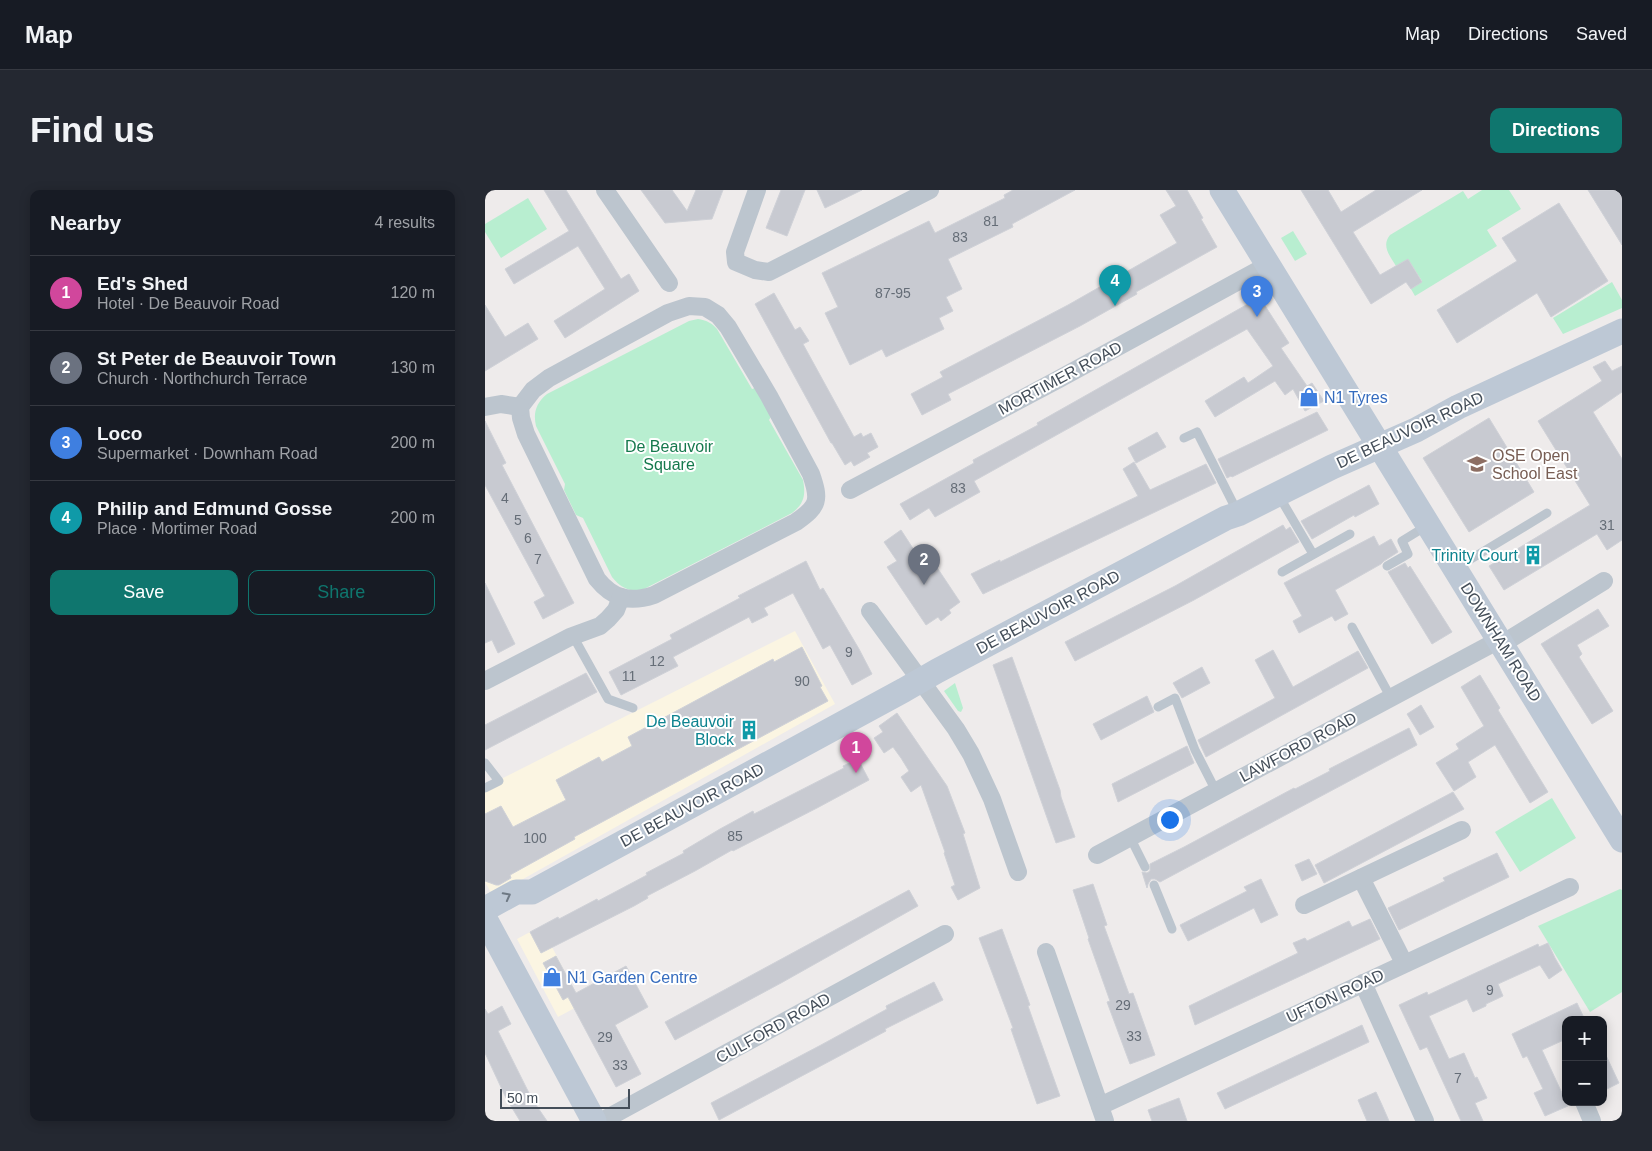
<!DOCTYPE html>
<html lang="en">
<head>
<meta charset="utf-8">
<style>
	body { margin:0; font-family:Arial,sans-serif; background:#242831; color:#f1f3f6 }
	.controls { position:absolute; right:15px; bottom:15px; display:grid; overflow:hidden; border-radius:10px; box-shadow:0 2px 12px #0003 }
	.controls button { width:45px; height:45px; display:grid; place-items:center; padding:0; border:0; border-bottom:1px solid #363941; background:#171b24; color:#f1f3f6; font:25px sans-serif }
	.scale { position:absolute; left:15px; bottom:12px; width:130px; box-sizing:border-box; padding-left:5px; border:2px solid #444e59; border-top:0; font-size:14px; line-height:18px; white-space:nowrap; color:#444e59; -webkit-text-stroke:4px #fff; paint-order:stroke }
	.you { position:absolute; left:684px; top:629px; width:18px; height:18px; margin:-12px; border:4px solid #fff; border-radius:50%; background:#1a73e8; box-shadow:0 0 0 8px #1a73e833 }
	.badge { display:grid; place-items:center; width:32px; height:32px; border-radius:50%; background:#0f766e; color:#fff; font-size:16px; font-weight:700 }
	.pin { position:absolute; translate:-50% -41px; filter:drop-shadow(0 1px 2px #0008) }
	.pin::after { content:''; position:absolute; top:26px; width:18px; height:15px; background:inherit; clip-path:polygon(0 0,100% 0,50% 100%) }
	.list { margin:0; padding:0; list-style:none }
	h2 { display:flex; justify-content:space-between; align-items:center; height:65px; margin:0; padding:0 20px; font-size:21px }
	h2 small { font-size:16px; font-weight:400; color:#9ea1a6 }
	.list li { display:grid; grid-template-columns:32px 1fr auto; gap:15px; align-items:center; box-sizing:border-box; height:75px; padding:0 20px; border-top:1px solid #363941 }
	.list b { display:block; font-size:19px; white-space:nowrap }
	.list p { margin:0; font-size:16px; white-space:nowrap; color:#9ea1a6 }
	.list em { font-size:16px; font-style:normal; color:#9ea1a6 }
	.actions { display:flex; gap:10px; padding:15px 20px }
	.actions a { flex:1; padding:11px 0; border:1px solid #0f766e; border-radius:10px; text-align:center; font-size:18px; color:#0f766e }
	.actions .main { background:#0f766e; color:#fff }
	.map { position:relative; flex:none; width:1137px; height:931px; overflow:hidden; border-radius:10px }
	header { display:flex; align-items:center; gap:30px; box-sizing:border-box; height:70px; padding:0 25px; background:#171b24; border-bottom:1px solid #363941 }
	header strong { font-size:24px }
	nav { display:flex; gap:28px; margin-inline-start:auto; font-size:18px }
	.intro { display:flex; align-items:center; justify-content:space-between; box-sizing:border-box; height:120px; padding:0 30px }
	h1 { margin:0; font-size:35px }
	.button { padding:12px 22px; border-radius:10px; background:#0f766e; color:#fff; font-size:18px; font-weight:700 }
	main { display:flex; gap:30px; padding:0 30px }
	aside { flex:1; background:#171b24; border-radius:10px; box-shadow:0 2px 12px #0003 }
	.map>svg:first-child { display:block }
	.commercial { fill:#fbf5e2 }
	.green { fill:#b8eed0 }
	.building { fill:#c8cad1; stroke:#cfd1d7 }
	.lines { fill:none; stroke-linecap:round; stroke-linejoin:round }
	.lane { stroke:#bcc5ce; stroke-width:9 }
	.street { stroke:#bcc5ce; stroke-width:18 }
	.secondary { stroke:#bdc8d5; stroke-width:25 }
	.oneway { stroke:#6e7984 }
	.labels { text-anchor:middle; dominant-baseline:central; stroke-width:4; stroke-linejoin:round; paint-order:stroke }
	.number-label { font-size:14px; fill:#656d77 }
	.street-label { font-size:16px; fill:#444e59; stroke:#fff }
	.shop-label { font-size:16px; fill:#366cbe; stroke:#fff; text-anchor:start }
	.park-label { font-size:16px; fill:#16794d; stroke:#fff }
	.education-label { font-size:16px; fill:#785e54; stroke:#fff; text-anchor:start }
	.culture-label { font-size:16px; fill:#0d838f; stroke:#fff; text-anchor:end }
</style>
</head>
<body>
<header>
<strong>Map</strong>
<nav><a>Map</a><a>Directions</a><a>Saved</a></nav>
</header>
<div class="intro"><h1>Find us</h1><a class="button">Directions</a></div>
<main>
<aside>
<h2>Nearby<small>4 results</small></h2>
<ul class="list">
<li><span class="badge" style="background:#d1479c">1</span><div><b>Ed's Shed</b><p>Hotel · De Beauvoir Road</p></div><em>120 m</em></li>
<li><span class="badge" style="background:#6b7280">2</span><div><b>St Peter de Beauvoir Town</b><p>Church · Northchurch Terrace</p></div><em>130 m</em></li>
<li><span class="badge" style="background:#3f7fe0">3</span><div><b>Loco</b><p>Supermarket · Downham Road</p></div><em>200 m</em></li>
<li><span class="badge" style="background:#0f9aa8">4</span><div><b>Philip and Edmund Gosse</b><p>Place · Mortimer Road</p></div><em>200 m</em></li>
</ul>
<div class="actions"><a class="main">Save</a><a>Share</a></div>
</aside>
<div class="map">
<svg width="1137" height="931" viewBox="0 0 1137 931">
	<rect width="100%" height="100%" fill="#eeebeb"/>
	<!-- commercial -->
	<g class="commercial">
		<polygon points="310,441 350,514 8,706 0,692 0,597"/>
		<polygon points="45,742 56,763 67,757 91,803 141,776 129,797 73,827 32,749"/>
	</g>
	<!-- green -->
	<g class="green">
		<path d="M997,0H1024L1036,19L1002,40L1012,56L930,106L926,99L937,91L923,69L911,76C905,66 896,56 905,45L978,1L983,9Z"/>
		<polygon points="43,8 62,39 16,68 0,42 0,34"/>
		<polygon points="808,41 822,64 810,71 796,48"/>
		<polygon points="1127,92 1137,110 1137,118 1078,144 1068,128"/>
		<path d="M213,129C221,130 227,133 232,139L267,199L270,198L287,225L284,230L318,290C321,305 319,314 307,323L159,399C145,403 136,398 127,387L98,328L91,325L79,300L80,294L51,236C48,223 51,213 62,204L204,131Z"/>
		<polygon points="470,493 478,518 476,522 473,521 459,501"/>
		<polygon points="1067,608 1091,648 1035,682 1010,642"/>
		<polygon points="1135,699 1137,700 1137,802 1105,822 1053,736"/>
	</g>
	<!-- building -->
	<g class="building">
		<polygon points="59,0 81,0 136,89 144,84 154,101 80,148 69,131 120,99 93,56 29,94 20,79 84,41"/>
		<polygon points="156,0 187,0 202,21 211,0 238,0 227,29 180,33"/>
		<polygon points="296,0 320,0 302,46 281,38"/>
		<polygon points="332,0 377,0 340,18"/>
		<polygon points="528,0 590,0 527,34 528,37 463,69 477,99 461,107 468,121 454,128 459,139 401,167 397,159 365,175 340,123 353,117 337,83 444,31 450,43 520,8 519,5"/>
		<polygon points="681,0 702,0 718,28 716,29 732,57 651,102 652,104 595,136 463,204 466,210 437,225 426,204 458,187 455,182 583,115 692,53 675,25 691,16"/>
		<polygon points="816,0 843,0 856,22 891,0 937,0 868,42 895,85 923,69 937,92 926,99 921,92 886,114"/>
		<polygon points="1103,0 1133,0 1137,7 1137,55"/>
		<polygon points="1074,13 1123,91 1066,127 1052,103 972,153 952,120 1032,71 1017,48"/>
		<polygon points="289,103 310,140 315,137 324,151 318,154 369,247 376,243 378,247 386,243 393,257 382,263 385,267 369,276 366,271 360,275 347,253 346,253 270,114"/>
		<polygon points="770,110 777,111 804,153 796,158 822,196 827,193 839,211 820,221 808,199 800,205 790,191 730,227 720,211 759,187 763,193 788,176 762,139 489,291 495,302 450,327 444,318 425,330 415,314 489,273 488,270 553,235 552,233"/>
		<polygon points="0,115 20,147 43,133 53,149 0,181"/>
		<polygon points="1120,171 1127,181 1137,176 1137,202 1108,222 1137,269 1137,350 1122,360 1112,344 1019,400 1004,376 1105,315 1053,231 1117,191 1108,177"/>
		<polygon points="832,222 843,240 747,287 746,286 742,288 733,269"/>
		<polygon points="1004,228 1049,302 984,342 938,268"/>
		<polygon points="0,231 21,273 17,275 89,413 58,429 49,412 60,406 0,295"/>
		<polygon points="672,242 681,257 651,273 643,258"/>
		<polygon points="649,272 665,300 721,274 731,293 498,404 486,384 515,370 515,372 653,306 638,279"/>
		<polygon points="884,295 894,314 870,327 869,325 827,349 816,331"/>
		<polygon points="798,335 801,340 805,337 814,352 709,410 590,471 580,452 690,396"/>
		<polygon points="416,340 429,360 437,355 475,412 464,420 466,423 456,431 453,427 441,435 402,377 412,371 399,352"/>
		<polygon points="889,346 894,356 906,349 913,362 899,371 896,374 850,400 863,424 850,431 847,426 814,443 808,431 817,426 799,393"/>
		<polygon points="321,371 335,400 338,398 374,459 387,484 367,495 345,455 338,459 308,403 279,418 283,425 267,433 264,427 188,467 193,476 136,505 124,482 187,449 185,445 255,408 253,406"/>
		<polygon points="920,373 923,378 925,376 967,442 947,454 903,382"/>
		<polygon points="0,393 30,454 13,463 7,450 0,453"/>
		<polygon points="1113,419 1124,436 1092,455 1097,464 1094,467 1128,521 1107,534 1056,454"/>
		<polygon points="317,457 337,496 335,497 343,511 89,647 90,649 25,685 26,688 14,695 11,695 0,691 0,624 16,616 28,637 81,610 71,590 114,567 117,572 147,556 143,547 288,469 289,472"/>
		<polygon points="788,460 808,497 873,461 883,478 721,567 713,550 790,508 770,470"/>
		<polygon points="527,467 575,600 576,607 590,647 571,653 508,475"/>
		<polygon points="717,477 725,493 697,508 688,493"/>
		<polygon points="101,483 112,502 0,560 0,535"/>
		<polygon points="995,485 1015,518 1013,520 1063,602 1045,613 1010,555 983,572 991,587 969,601 951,573 974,559 971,554 999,536 976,497"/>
		<polygon points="662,506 669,522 616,550 608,534"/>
		<polygon points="936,515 949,537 935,545 922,524"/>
		<polygon points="412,523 462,596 480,643 478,644 495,698 473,710 466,697 470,695 459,663 460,662 436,595 426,602 416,587 424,581 416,568 408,557 399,563 389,548 398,542 394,536"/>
		<polygon points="924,538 932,555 675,692 670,689 666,689 663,694 662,698 657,682 662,683 665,681 665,674 699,657 809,598 810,599 845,581 844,579"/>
		<polygon points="702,556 709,573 633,612 627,594"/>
		<polygon points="373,569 384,590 332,618 248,661 247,660 210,681 162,706 163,708 149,716 56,763 45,742 73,727 74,729 112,709 113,711 162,685 161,683 199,663 198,661 235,639 268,621 269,624 359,578 358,576"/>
		<polygon points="968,602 979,619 839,693 830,675"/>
		<polygon points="1012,663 1024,687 914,740 903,718 960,691 958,688"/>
		<polygon points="824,669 832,684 817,691 810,675"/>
		<polygon points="776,689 793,725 776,733 769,718 703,751 695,735 762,701 759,697"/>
		<polygon points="608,694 622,735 619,736 644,804 648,803 670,865 645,874 622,812 625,811 603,749 604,748 588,700"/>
		<polygon points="424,700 433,716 296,793 190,850 180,832"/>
		<polygon points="885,729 895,749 710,835 704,816 813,763 808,753 820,748 822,751 864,731 867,737"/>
		<polygon points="517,739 545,815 543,816 575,906 552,914 526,839 528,838 494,748"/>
		<polygon points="1063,753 1070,768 1077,780 1064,789 1055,775 1013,794 1018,806 1001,814 1001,816 988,822 982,809 944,826 964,869 979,863 990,888 992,887 1002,908 990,913 998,931 976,931 942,857 935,860 914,815 942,802 943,805 1053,754 1054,757"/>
		<polygon points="71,766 91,803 141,776 163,817 130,835 156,884 131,897 83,807 78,810 58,773"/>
		<polygon points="449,792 458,810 400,839 401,841 345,871 234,930 226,913 336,855 402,819 401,816"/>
		<polygon points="1092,813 1100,830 1081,830 1081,849 1057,860 1083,916 1060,926 1049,903 1058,899 1042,866 1038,868 1027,844"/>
		<polygon points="17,816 26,834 13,841 47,909 62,931 35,931 21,908 0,863 0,819 3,824"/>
		<polygon points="877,835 884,852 740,919 732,903"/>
		<polygon points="1118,859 1134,893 1118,901"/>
		<polygon points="891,902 897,915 904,931 882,931 873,910"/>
		<polygon points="694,908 702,931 667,931 663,920"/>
	</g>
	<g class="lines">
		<!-- lane -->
		<g class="lane">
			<polyline points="699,248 712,242 753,323"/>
			<polyline points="794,306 828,364"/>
			<polyline points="902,376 923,364 917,351 943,335"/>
			<polyline points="971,378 1062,323"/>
			<polyline points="797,382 865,344"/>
			<polyline points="867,437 906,508"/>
			<polyline points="88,446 123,509 148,518"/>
			<polyline points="673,517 690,508 710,560 731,601"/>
			<polyline points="0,573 14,591 0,598"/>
			<polyline points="645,647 660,677"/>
			<polyline points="669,695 687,739"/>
		</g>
		<!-- street -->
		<g class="street">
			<polyline points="120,0 184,93"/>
			<polyline points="272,0 250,62 251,72 270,80 284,82 445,0"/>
			<path d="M204,116L220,117L233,125L243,137L284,206L326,284C335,310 334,316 311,332L169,405C145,413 128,409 112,389L41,244L36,228L35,217L48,200L64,188L183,123Z"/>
			<polyline points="0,217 16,214 35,217"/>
			<polyline points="365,300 574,189 783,75"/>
			<polyline points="385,421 471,539 486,564 507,609 533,682"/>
			<polyline points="1017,454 1119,391"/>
			<polyline points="0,491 85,447 115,436 123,429 131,420 136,407"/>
			<polyline points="612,665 1014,450"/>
			<polyline points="876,688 919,773"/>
			<polyline points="819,715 977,640"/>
			<polyline points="561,762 620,931"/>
			<polyline points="878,793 940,931"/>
			<polyline points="1099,912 1107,931"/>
			<polyline points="615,916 1085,697"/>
			<polyline points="117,931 460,744"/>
		</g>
		<!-- secondary -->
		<g class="secondary">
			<polyline points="737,0 1137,650"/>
			<polyline points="0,719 31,702 47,702 419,500 452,481 741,328 753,324 847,277 931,240 973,217 1137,141"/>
			<polyline points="0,729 109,931"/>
		</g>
	</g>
	<!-- one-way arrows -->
	<defs><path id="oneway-chevron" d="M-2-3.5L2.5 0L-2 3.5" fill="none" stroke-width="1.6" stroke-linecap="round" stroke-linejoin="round" transform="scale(1.25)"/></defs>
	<use class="oneway" href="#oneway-chevron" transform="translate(22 706) rotate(-28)"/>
	<!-- icons -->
	<defs>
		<symbol id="shop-bare" viewBox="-9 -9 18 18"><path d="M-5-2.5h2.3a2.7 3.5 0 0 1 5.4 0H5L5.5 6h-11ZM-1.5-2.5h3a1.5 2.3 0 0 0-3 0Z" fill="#3f7fe0" stroke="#fff" stroke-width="2.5" paint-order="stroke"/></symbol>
		<symbol id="school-bare" viewBox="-9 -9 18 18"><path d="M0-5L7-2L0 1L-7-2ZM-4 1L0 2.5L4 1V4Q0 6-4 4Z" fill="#8d6e63" stroke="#fff" stroke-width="2.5" paint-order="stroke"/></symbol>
		<symbol id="building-bare" viewBox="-9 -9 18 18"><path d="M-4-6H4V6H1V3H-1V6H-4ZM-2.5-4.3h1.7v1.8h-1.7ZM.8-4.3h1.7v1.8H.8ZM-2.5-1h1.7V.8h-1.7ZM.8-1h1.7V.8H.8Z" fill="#0f9aa8" stroke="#fff" stroke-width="2.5" paint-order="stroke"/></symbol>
	</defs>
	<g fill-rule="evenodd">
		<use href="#shop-bare" x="810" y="193" width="28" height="28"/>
		<use href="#school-bare" x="978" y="260" width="28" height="28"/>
		<use href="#building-bare" x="1034" y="351" width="28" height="28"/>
		<use href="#building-bare" x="250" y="526" width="28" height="28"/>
		<use href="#shop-bare" x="53" y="773" width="28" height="28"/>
	</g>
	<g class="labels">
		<!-- number labels -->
		<g class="number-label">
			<text x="506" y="31">81</text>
			<text x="475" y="47">83</text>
			<text x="408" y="103">87-95</text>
			<text x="473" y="298">83</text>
			<text x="20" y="308">4</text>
			<text x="33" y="330">5</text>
			<text x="1122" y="335">31</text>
			<text x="43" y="348">6</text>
			<text x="53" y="369">7</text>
			<text x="364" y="462">9</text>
			<text x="172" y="471">12</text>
			<text x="144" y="486">11</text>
			<text x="317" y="491">90</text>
			<text x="250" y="646">85</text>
			<text x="50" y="648">100</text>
			<text x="1005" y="800">9</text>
			<text x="638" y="815">29</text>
			<text x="649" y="846">33</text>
			<text x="120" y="847">29</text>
			<text x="135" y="875">33</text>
			<text x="973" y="888">7</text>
		</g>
		<!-- street labels -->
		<g class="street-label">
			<text transform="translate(575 188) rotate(-28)">MORTIMER ROAD</text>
			<text transform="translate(925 240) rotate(-25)">DE BEAUVOIR ROAD</text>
			<text transform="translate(563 422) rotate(-28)">DE BEAUVOIR ROAD</text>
			<text transform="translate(1016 452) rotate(58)">DOWNHAM ROAD</text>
			<text transform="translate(813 557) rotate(-28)">LAWFORD ROAD</text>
			<text transform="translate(207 615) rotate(-28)">DE BEAUVOIR ROAD</text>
			<text transform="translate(850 806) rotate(-25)">UFTON ROAD</text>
			<text transform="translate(288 838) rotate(-29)">CULFORD ROAD</text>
		</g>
		<!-- shop labels -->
		<g class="shop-label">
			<text x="839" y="207">N1 Tyres</text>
			<text x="82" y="787">N1 Garden Centre</text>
		</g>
		<!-- park labels -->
		<g class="park-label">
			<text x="184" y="256">De Beauvoir<tspan x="184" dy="18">Square</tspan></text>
		</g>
		<!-- education labels -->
		<g class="education-label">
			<text x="1007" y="265">OSE Open<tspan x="1007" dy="18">School East</tspan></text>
		</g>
		<!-- culture labels -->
		<g class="culture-label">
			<text x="1033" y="365">Trinity Court</text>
			<text x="249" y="531">De Beauvoir<tspan x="249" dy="18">Block</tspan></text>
		</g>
	</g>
</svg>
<div class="controls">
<button>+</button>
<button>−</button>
</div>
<div class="scale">50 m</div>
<div class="you"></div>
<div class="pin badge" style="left:371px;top:583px;background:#d1479c">1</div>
<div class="pin badge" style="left:439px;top:395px;background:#6b7280">2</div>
<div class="pin badge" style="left:772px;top:127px;background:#3f7fe0">3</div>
<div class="pin badge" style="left:630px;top:116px;background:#0f9aa8">4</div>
</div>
</main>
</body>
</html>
